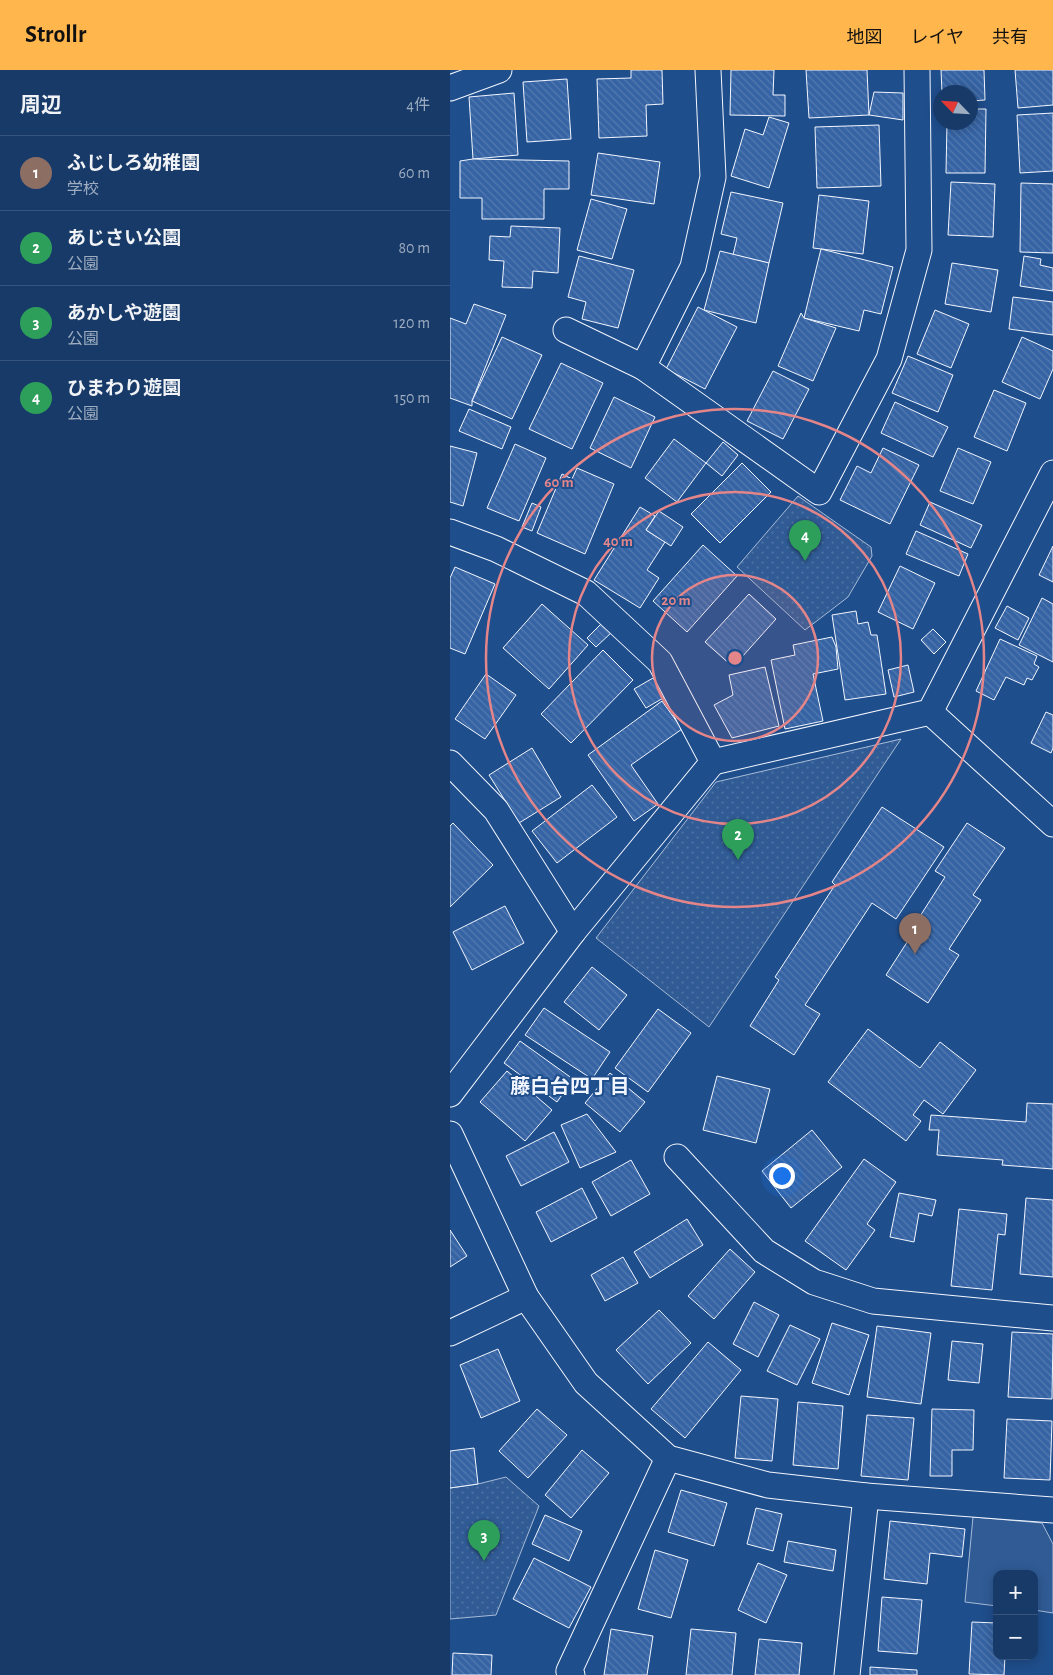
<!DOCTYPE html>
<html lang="ja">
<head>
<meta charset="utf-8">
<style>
	body { margin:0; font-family:"Alegreya Sans","Noto Sans JP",sans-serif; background:#20416f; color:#f1f3f6 }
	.controls { position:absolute; right:15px; bottom:15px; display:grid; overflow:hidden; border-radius:10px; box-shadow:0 2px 12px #0003 }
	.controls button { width:45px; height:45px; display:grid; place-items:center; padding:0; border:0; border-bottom:1px solid #36547d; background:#173a69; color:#f1f3f6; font:25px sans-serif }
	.compass { position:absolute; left:483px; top:15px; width:45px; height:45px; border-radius:50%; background:#173a69; box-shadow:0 2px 12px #0003; rotate:295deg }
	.you { position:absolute; left:331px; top:1105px; width:18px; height:18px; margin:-12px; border:4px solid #fff; border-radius:50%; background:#1a73e8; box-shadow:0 0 0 8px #1a73e833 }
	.badge { display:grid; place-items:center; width:32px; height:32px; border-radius:50%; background:#ffb74d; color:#fff; font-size:16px; font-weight:700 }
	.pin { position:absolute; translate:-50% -41px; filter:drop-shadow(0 1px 2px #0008) }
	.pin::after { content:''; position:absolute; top:26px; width:18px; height:15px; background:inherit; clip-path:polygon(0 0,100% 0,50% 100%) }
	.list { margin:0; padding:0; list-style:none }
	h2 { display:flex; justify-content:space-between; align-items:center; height:65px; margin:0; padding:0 20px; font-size:21px }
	h2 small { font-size:16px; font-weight:400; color:#9eadc0 }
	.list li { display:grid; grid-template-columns:32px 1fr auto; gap:15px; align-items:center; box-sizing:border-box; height:75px; padding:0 20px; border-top:1px solid #36547d }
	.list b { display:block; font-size:19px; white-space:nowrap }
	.list p { margin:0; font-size:16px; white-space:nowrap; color:#9eadc0 }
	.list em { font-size:16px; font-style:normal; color:#9eadc0 }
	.map { position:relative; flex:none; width:603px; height:1605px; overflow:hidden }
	header { display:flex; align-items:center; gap:30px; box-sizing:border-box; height:70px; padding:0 25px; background:#ffb74d; color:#111 }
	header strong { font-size:24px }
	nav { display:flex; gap:28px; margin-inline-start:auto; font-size:18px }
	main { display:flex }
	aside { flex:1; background:#173a69 }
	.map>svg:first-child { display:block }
	.green { fill:url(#green-dots); stroke:#a8bbd7 }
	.built { fill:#305b95; stroke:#a8bbd7 }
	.building { fill:url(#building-back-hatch); stroke:#f2f6ff }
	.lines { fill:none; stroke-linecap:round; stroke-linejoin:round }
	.minor-casing { stroke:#f2f6ff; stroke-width:27 }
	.minor { stroke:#1f4e8c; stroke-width:25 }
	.ring { fill:none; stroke:#e38589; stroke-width:2.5 }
	.labels { text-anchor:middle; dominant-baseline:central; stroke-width:4; stroke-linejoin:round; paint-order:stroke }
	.neighbourhood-label { font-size:20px; font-weight:bold; fill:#f2f6ff; stroke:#1f4e8c }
	.centre { fill:#e38589; stroke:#1f4e8c; stroke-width:2.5 }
	.ring-label { font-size:15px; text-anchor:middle; font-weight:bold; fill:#e38589; stroke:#1f4e8c; stroke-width:4; stroke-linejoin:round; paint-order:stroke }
</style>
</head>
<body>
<header>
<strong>Strollr</strong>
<nav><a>地図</a><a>レイヤ</a><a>共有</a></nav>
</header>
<main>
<aside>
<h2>周辺<small>4件</small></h2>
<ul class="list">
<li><span class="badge" style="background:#8d6e63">1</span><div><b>ふじしろ幼稚園</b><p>学校</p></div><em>60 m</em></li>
<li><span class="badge" style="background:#2e9e5b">2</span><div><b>あじさい公園</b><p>公園</p></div><em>80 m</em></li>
<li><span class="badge" style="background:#2e9e5b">3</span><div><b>あかしや遊園</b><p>公園</p></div><em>120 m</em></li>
<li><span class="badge" style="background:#2e9e5b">4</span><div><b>ひまわり遊園</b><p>公園</p></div><em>150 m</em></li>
</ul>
</aside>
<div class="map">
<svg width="603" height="1605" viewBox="0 0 603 1605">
	<defs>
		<pattern id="green-dots" width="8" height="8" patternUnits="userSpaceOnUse" patternTransform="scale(1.25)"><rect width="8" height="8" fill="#305b95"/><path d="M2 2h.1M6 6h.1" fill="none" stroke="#4e73a5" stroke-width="1.8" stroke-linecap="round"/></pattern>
		<pattern id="building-back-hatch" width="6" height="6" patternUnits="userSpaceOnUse" patternTransform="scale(1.25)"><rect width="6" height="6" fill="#3563a3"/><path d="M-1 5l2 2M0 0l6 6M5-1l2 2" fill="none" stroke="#537ab1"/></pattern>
	</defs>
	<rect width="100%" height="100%" fill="#1f4e8c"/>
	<!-- green -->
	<g class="green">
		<polygon points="348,426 421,477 422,486 398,527 355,560 287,497"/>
		<polygon points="451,669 259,957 146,868 266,712"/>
		<polygon points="56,1407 89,1436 46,1545 0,1549 0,1418 28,1414"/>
	</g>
	<!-- built -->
	<polygon class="built" points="523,1447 592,1453 603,1474 603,1543 584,1540 584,1504 547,1504 547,1536 515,1532"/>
	<!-- building -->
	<g class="building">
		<polygon points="181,0 212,0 213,34 196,35 197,66 149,68 147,9 181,8"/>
		<polygon points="281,0 324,0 323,25 335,25 335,46 280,45"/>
		<polygon points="356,0 417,0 419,45 359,48"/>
		<polygon points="491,0 534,0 535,30 520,31 520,22 492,22"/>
		<polygon points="565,0 603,0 603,35 568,38"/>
		<polygon points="117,9 121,69 77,72 73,12"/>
		<polygon points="424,22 453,23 453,50 419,45"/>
		<polygon points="64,23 68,85 23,89 19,27"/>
		<polygon points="520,39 536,39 535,103 496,103 497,52 520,52"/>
		<polygon points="603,43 603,101 570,103 567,45"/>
		<polygon points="319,47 339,53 319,118 281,106 295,59 313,65"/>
		<polygon points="429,55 431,116 367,118 365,57"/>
		<polygon points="148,83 210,92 204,134 141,125"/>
		<polygon points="23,89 119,91 119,119 94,119 94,149 32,149 32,128 10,128 10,91"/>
		<polygon points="501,112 545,114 543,167 498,165"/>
		<polygon points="571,113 603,114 603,183 570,182"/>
		<polygon points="281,122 333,133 319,193 283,185 287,168 271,164"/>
		<polygon points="369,125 419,131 413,184 363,178"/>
		<polygon points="141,129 177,139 162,189 127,180"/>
		<polygon points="61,156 110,158 108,203 83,201 82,218 52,217 54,191 39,190 40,166 60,167"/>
		<polygon points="371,179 443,197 431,244 414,240 409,261 354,248"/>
		<polygon points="270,181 319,193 306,253 254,240"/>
		<polygon points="129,186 184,200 168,258 132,249 136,232 118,227"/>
		<polygon points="574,186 591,189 590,195 603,198 603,221 570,216"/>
		<polygon points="502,193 548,200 541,242 495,234"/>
		<polygon points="563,227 603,232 603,265 559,259"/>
		<polygon points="24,234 56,245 22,331 22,336 0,328 0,248 16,254"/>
		<polygon points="248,237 287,257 255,319 216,299"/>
		<polygon points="485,240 519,254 501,298 467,284"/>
		<polygon points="351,243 354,248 386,258 363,311 328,296"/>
		<polygon points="52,267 92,285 62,349 22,331"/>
		<polygon points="572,267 603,281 603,299 590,329 552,312"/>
		<polygon points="458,286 503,305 488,342 442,323"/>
		<polygon points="111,293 153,313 122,379 79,359"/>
		<polygon points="323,301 359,319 333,369 297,351"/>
		<polygon points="544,320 576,333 557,381 524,367"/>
		<polygon points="164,327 205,347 181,398 140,378"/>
		<polygon points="445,332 498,357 483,387 431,363"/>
		<polygon points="19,339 61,357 52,379 9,361"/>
		<polygon points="224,369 256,393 227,432 195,408"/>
		<polygon points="273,372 288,385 272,406 256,393"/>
		<polygon points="65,374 96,388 69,451 37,438"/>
		<polygon points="0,376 27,383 13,436 0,432"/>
		<polygon points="433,378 469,395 440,454 390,430 407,396 421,403"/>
		<polygon points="508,378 541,392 523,434 490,421"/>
		<polygon points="292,393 321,422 270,473 241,444"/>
		<polygon points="127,398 164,414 135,484 87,463 112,404 122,409"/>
		<polygon points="480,432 532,455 521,478 470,455"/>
		<polygon points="82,433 91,437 82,461 72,457"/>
		<polygon points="190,437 205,446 196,460 215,472 197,500 209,508 190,538 144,510"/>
		<polygon points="209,441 233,457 221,476 196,460"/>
		<polygon points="466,461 518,484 509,506 456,484"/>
		<polygon points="253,475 287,506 237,562 203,531"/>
		<polygon points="603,476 603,512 589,505"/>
		<polygon points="450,496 485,513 463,559 428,542"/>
		<polygon points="5,497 45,514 15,584 0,578 0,508"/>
		<polygon points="299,524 326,549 283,597 255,572"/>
		<polygon points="592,528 603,534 603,592 569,575"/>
		<polygon points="92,534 138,575 99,619 53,578"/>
		<polygon points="557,536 579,548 568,570 545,558"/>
		<polygon points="406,541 408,554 418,552 421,565 427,565 436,624 395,630 382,545"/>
		<polygon points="152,553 162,562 146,577 137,568"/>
		<polygon points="483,559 496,572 484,584 471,570"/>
		<polygon points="382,567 386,577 388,599 363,604 373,651 335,659 321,590 345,585 343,575"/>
		<polygon points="550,569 587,586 584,594 589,597 582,610 577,608 574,615 556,607 544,630 526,621"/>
		<polygon points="153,580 183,610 121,673 91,644"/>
		<polygon points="458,595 464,622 444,627 438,600"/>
		<polygon points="315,597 329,656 282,668 264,635 283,625 279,605"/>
		<polygon points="36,604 66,625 35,669 5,649"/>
		<polygon points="203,608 215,627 196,638 184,619"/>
		<polygon points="212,631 232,659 181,695 208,734 184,751 138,685"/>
		<polygon points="596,642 603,645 603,678 601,683 581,673"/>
		<polygon points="82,678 111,727 69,753 39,705"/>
		<polygon points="142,715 167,747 107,793 82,761"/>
		<polygon points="432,737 494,777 446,849 422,833 355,935 370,944 344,985 300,956 329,910 325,907 385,815 382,812"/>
		<polygon points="3,753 43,795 0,837 0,756"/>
		<polygon points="517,753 555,778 523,825 531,830 499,879 509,885 478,933 436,905 461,866 458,865 495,807 485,801"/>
		<polygon points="55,836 74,873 22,900 3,862"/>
		<polygon points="142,897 177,925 149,960 114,932"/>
		<polygon points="94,938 160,982 142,1009 75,965"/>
		<polygon points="208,939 241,963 198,1022 165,998"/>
		<polygon points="418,959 470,998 490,972 526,1000 493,1044 474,1030 463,1045 471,1051 456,1071 378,1012"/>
		<polygon points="70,971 123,1009 107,1032 54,993"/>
		<polygon points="57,1001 102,1040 75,1071 30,1032"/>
		<polygon points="160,1003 195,1032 170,1062 135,1033"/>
		<polygon points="267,1006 320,1019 306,1073 253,1060"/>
		<polygon points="577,1033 603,1034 603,1099 552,1095 553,1090 487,1085 489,1060 479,1060 481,1045 576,1052"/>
		<polygon points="137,1044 166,1082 130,1098 111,1055"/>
		<polygon points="362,1060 392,1097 341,1138 312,1101"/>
		<polygon points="104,1062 119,1092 71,1116 56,1086"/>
		<polygon points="414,1089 446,1112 417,1154 425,1160 396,1200 355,1171"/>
		<polygon points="181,1090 200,1124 161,1146 142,1112"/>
		<polygon points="132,1118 147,1148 101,1172 86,1142"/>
		<polygon points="449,1123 486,1130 482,1146 469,1143 464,1172 440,1167"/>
		<polygon points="576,1128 603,1130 603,1207 570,1204"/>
		<polygon points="509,1139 557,1144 555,1165 548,1164 542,1220 501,1216"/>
		<polygon points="237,1149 253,1175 200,1208 184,1182"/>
		<polygon points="0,1160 17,1186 0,1197"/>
		<polygon points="280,1179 305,1202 264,1249 238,1226"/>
		<polygon points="173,1187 188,1213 155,1231 141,1205"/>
		<polygon points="304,1232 329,1245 308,1287 283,1274"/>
		<polygon points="209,1240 241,1273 198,1314 166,1280"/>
		<polygon points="382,1253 419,1265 399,1325 362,1313"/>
		<polygon points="340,1255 370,1269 347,1315 317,1301"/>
		<polygon points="427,1256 481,1263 471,1334 417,1327"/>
		<polygon points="562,1262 603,1264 602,1329 558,1327"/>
		<polygon points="502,1271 533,1274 529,1313 498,1310"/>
		<polygon points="258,1272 291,1300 235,1368 201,1339"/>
		<polygon points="48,1279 70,1331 31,1348 10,1295"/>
		<polygon points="291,1326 328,1329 322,1391 285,1388"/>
		<polygon points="348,1332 393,1336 388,1399 343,1395"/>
		<polygon points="87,1339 117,1365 78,1408 49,1381"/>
		<polygon points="482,1339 524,1340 523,1380 502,1380 502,1406 480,1406"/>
		<polygon points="417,1345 464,1348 458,1410 411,1406"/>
		<polygon points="557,1349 602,1351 600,1410 554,1408"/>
		<polygon points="24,1378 28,1414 0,1418 0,1381"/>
		<polygon points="132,1380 159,1403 121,1448 95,1425"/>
		<polygon points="231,1420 277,1433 264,1476 218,1462"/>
		<polygon points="306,1438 332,1444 323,1481 297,1474"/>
		<polygon points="95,1445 132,1461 119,1491 82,1474"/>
		<polygon points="440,1451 515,1459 512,1487 480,1483 477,1514 434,1509"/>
		<polygon points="338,1471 386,1480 383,1501 334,1492"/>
		<polygon points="205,1480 238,1490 221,1548 188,1539"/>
		<polygon points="84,1488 141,1517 119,1558 63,1529"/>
		<polygon points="308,1493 337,1505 316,1553 288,1540"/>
		<polygon points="432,1527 472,1530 467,1584 428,1581"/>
		<polygon points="522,1552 547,1553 547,1586 555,1586 554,1605 519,1604"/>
		<polygon points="161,1559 203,1566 197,1605 154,1605"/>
		<polygon points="241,1559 286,1563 282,1605 236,1605"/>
		<polygon points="309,1569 352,1573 349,1605 305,1605"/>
		<polygon points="3,1583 42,1585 41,1605 2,1605"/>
		<polygon points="420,1597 467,1600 467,1605 420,1605"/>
	</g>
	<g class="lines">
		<defs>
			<g id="minor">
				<polyline points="258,0 263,107 243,197 193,297 369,422 439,289 469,180 467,0"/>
				<polyline points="0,18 49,0"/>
				<polyline points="116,260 193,297"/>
				<polyline points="0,462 46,479 136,523 210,592 263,692 480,642 603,403"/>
				<polyline points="480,642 603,754"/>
				<polyline points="0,693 46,740 123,862"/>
				<polyline points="0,1024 123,862 263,692"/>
				<polyline points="0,1064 76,1227 136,1313 218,1388 318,1415 416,1426 603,1440"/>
				<polyline points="227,1087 314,1181 364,1212 423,1231 603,1248"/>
				<polyline points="0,1263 76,1227"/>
				<polyline points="122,1605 119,1601 218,1388"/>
				<polyline points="397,1605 416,1426"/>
			</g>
		</defs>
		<!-- minor casing -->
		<use href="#minor" class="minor-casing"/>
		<!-- minor -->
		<use href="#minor" class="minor"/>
	</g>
	<!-- distance rings -->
	<circle cx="285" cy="588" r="83" fill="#e38589" fill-opacity=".12"/>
	<g class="ring">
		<circle cx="285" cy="588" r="83"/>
		<circle cx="285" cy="588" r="166"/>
		<circle cx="285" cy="588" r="249"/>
	</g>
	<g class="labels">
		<!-- neighbourhood labels -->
		<g class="neighbourhood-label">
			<text x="120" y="1017">藤白台四丁目</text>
		</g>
	</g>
	<circle cx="285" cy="588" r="8" class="centre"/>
	<g class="ring-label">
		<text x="109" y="417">60 m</text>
		<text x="168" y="476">40 m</text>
		<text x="226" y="535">20 m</text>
	</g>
</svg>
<div class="controls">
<button>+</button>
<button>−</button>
</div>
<svg class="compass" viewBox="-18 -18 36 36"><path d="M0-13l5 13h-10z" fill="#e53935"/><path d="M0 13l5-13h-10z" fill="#9eadc0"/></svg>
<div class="you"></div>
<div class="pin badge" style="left:465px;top:884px;background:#8d6e63">1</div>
<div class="pin badge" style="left:288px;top:790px;background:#2e9e5b">2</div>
<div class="pin badge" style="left:34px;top:1491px;background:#2e9e5b">3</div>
<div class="pin badge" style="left:355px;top:491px;background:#2e9e5b">4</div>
</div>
</main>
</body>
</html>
